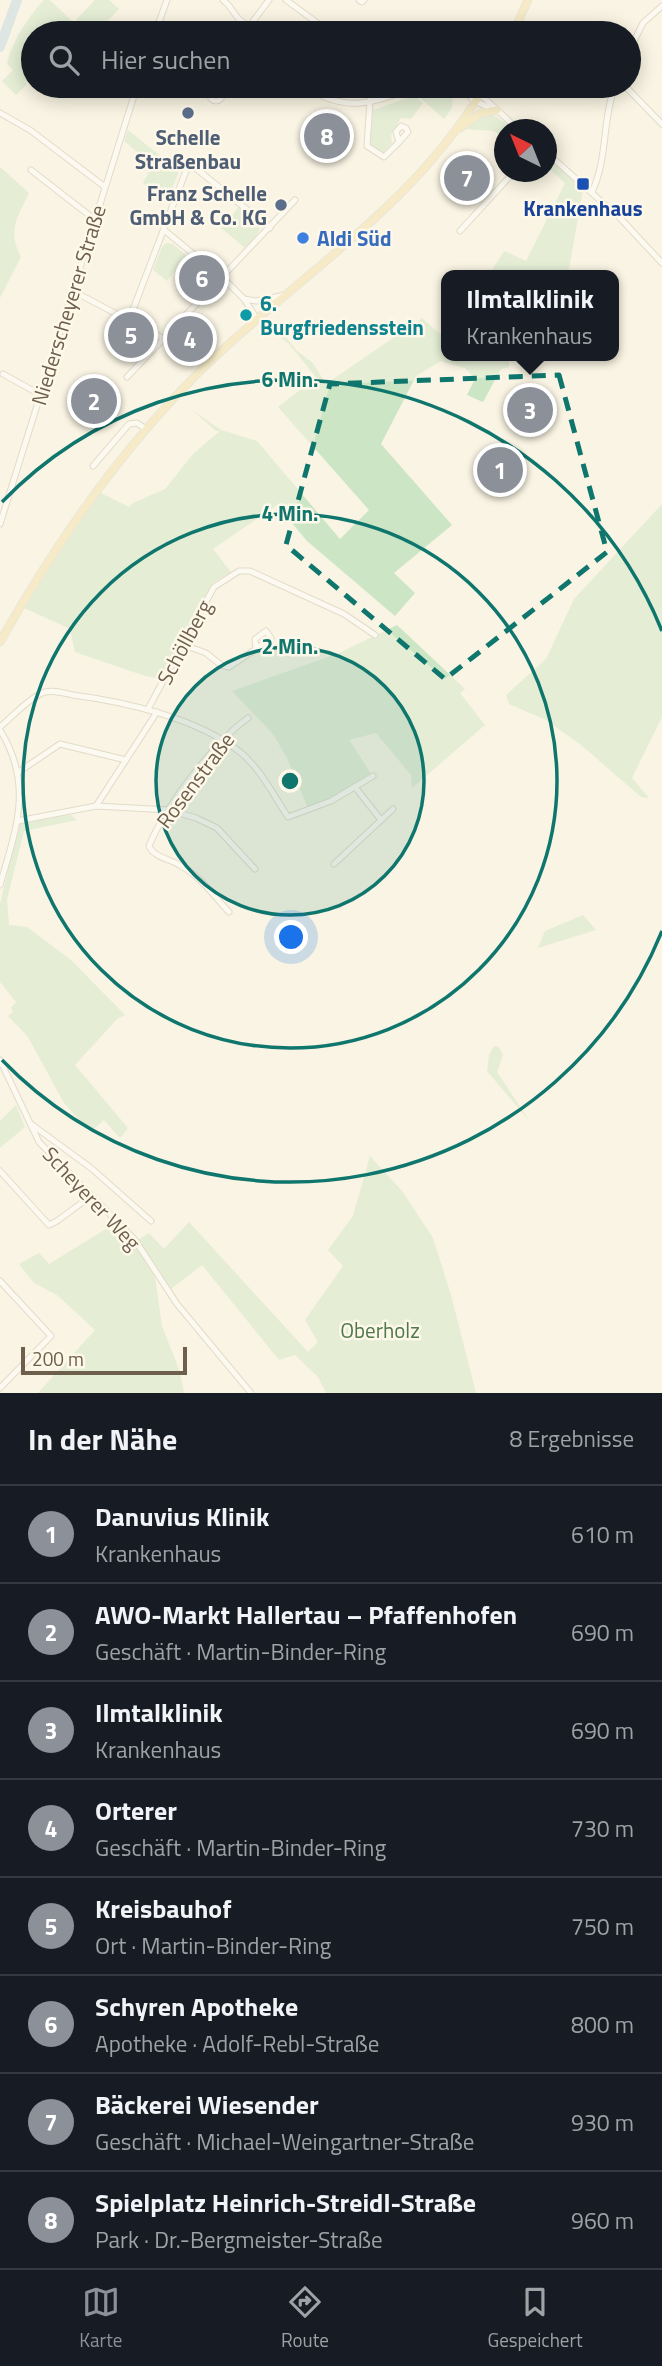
<!DOCTYPE html>
<html lang="de">
<head>
<meta charset="utf-8">
<style>
	body { margin:0; font-family:"Titillium Web",sans-serif; background:#20242c; color:#f1f3f6 }
	.compass { position:absolute; left:494px; top:119px; width:63px; height:63px; border-radius:50%; background:#171b24; box-shadow:0 4px 18px #0003; rotate:317deg }
	.scale { position:absolute; left:21px; bottom:18px; width:166px; box-sizing:border-box; padding-left:7px; border:4px solid #6e5e4c; border-top:0; font-size:19px; line-height:24px; white-space:nowrap; color:#6e5e4c; -webkit-text-stroke:5px #fdf8e9; paint-order:stroke }
	.you { position:absolute; left:292px; top:938px; width:24px; height:24px; margin:-18px; border:5px solid #fff; border-radius:50%; background:#1a73e8; box-shadow:0 0 0 10px #1a73e833 }
	.badge { display:grid; place-items:center; width:46px; height:46px; border-radius:50%; background:#8c9099; color:#fff; font-size:23px; font-weight:700 }
	.pin { position:absolute; translate:-50% -50%; border:4px solid #fff; box-shadow:0 2px 7px #0006 }
	.popup { position:absolute; left:441px; top:270px; width:178px; height:91px; box-sizing:border-box; display:grid; place-content:center; border-radius:14px; background:#171b24; filter:drop-shadow(0 2px 5px #0005); font-size:23px; white-space:nowrap; color:#9ea1a6 }
	.popup b { font-size:26px; color:#f1f3f6 }
	.popup::after { content:''; position:absolute; left:50%; top:100%; margin-left:-14px; border:14px solid transparent; border-top-color:#171b24 }
	.list { margin:0; padding:0; list-style:none }
	h2 { display:flex; justify-content:space-between; align-items:center; height:91px; margin:0; padding:0 28px; font-size:30px }
	h2 small { font-size:23px; font-weight:400; color:#9ea1a6 }
	.list li { display:grid; grid-template-columns:46px 1fr auto; gap:21px; align-items:center; box-sizing:border-box; height:98px; padding:0 28px; border-top:2px solid #363941 }
	.list b { display:block; font-size:26px; white-space:nowrap }
	.list p { margin:0; font-size:23px; white-space:nowrap; color:#9ea1a6 }
	.list em { font-size:23px; font-style:normal; color:#9ea1a6 }
	.icon { flex:none; width:38px; height:38px; fill:none; stroke:currentColor; stroke-width:2; stroke-linecap:round; stroke-linejoin:round }
	.map { position:relative; flex:none; width:662px; height:1393px; overflow:hidden }
	.search { position:absolute; background:#171b24; box-shadow:0 4px 18px #0003; left:21px; right:21px; top:21px; height:77px; display:flex; align-items:center; gap:18px; box-sizing:border-box; padding:0 24px; border-radius:38px; color:#9ea1a6; font-size:26px }
	.sheet { height:875px; background:#171b24 }
	nav { display:flex; justify-content:space-around; align-items:center; box-sizing:border-box; height:98px; border-top:2px solid #363941; background:#171b24; font-size:19px; color:#9ea1a6 }
	nav a { display:grid; justify-items:center; gap:4px }
	nav .on { color:#8c9099 }
	.map>svg:first-child { display:block }
	.green { fill:#cce5c4 }
	.lines { fill:none; stroke-linecap:round; stroke-linejoin:round }
	.river { stroke:#bad4e0; stroke-width:10 }
	.minor-casing { stroke:#c8bdab; stroke-width:7 }
	.major-casing { stroke:#d9d5d0; stroke-width:9 }
	.minor { stroke:#fff; stroke-width:5 }
	.major { stroke:#f1e1a2; stroke-width:7 }
	.marked { fill:none; stroke:#0f766e; stroke-width:5; stroke-dasharray:14 9; stroke-linejoin:round }
	.ring { fill:none; stroke:#0f766e; stroke-width:3.5 }
	.service-dot { fill:#5c6f8a; stroke:#fdf8e9; stroke-width:2.5 }
	.transit-dot { fill:#1a4fb4; stroke:#fdf8e9; stroke-width:2.5 }
	.shop-dot { fill:#3f7fe0; stroke:#fdf8e9; stroke-width:2.5 }
	.culture-dot { fill:#0f9aa8; stroke:#fdf8e9; stroke-width:2.5 }
	.labels { text-anchor:middle; dominant-baseline:central; stroke-width:5; stroke-linejoin:round; paint-order:stroke }
	.service-label { font-size:21px; font-weight:bold; fill:#4e5e75; stroke:#fdf8e9 }
	.transit-label { font-size:21px; font-weight:bold; fill:#164399; stroke:#fdf8e9 }
	.shop-label { font-size:21px; font-weight:bold; fill:#366cbe; stroke:#fdf8e9; text-anchor:start }
	.culture-label { font-size:21px; font-weight:bold; fill:#0d838f; stroke:#fdf8e9; text-anchor:start }
	.street-label { font-size:21px; fill:#6e5e4c; stroke:#fdf8e9 }
	.park-label { font-size:21px; fill:#4f7949; stroke:#fdf8e9 }
	.centre { fill:#0f766e; stroke:#fdf8e9; stroke-width:3.5 }
	.ring-label { font-size:21px; text-anchor:middle; font-weight:bold; fill:#0f766e; stroke:#fdf8e9; stroke-width:5; stroke-linejoin:round; paint-order:stroke }
</style>
</head>
<body>
<div class="map">
<svg width="662" height="1393" viewBox="0 0 662 1393">
	<rect width="100%" height="100%" fill="#f9f4e3"/>
	<!-- green -->
	<g class="green">
		<path d="M44,0H50L74,23L79,33H33V79L27,83L22,79L27,84L16,95L2,81L13,70L7,64C12,41 28,17 44,0Z"/>
		<polygon points="95,0 109,0 119,9 96,33 90,33 76,20"/>
		<polygon points="426,92 441,92 453,97 452,108 444,119 417,95"/>
		<polygon points="414,96 423,103 411,119 401,118 391,135 392,143 383,153 370,144 373,110"/>
		<polygon points="492,114 514,129 504,130 504,138 494,131 464,129 481,116"/>
		<polygon points="304,124 341,128 339,154 303,130"/>
		<polygon points="128,130 179,171 167,202 143,183 153,165 124,141"/>
		<polygon points="547,158 577,182 583,190 568,275 489,275 504,251 526,261 565,183 547,167"/>
		<path d="M0,167L29,193C17,218 7,231 21,257L0,298Z"/>
		<path d="M239,207C263,226 268,224 245,248L221,228Z"/>
		<polygon points="166,243 173,244 187,256 167,281 153,270 162,247"/>
		<polygon points="422,318 446,339 446,356 509,356 509,367 501,369 483,402 467,395 475,379 465,368 441,361 416,376 381,444 452,525 394,573 415,593 395,616 307,541 277,505 213,549 231,572 212,583 162,679 145,676 75,652 70,629 20,606 97,491 129,507 133,503 165,489 194,453 220,431 216,431 192,410 221,430 257,441 340,539 369,510 278,407 314,379 321,383 289,344 275,333 284,335 297,351 313,363 326,384"/>
		<polygon points="662,504 662,717 632,778 649,798 641,797 581,745 546,720 509,704 506,695 546,659 574,599"/>
		<polygon points="397,625 465,689 460,693 485,725 412,788 411,775 376,733 349,740 372,775 356,785 308,808 287,758 273,734 232,691 339,653"/>
		<polygon points="71,815 77,820 24,831 7,900 9,925 27,927 71,960 125,1015 117,1019 75,1065 128,1128 120,1138 104,1120 90,1132 64,1103 28,1037 8,1016 13,1012 11,1008 16,1002 0,982 0,904 19,823 36,819"/>
		<polygon points="583,915 596,930 538,948 545,931"/>
		<polygon points="494,1046 499,1047 503,1055 497,1072 531,1123 487,1071 489,1055"/>
		<polygon points="16,1105 25,1127 0,1148 0,1121"/>
		<polygon points="370,1156 402,1191 433,1238 451,1295 476,1393 326,1393 318,1377 295,1355 279,1360 202,1265 171,1289 138,1240 149,1233 164,1249 189,1222 308,1352 318,1342 305,1320 343,1266 328,1250 353,1216"/>
		<polygon points="106,1229 136,1245 155,1276 162,1326 180,1372 184,1393 38,1393 95,1330 57,1295 34,1283 19,1264 39,1253 49,1264"/>
	</g>
	<g class="lines">
		<!-- river -->
		<polyline class="river" points="0,47 17,0"/>
		<defs>
			<g id="minor">
				<path d="M223,0C235,9 233,19 250,26"/>
				<polyline points="286,0 331,33"/>
				<polyline points="359,0 362,2 364,0"/>
				<polyline points="155,33 167,0"/>
				<polyline points="249,33 251,24 269,0"/>
				<polyline points="453,33 458,33"/>
				<polyline points="629,51 643,23 662,6"/>
				<path d="M306,86C345,115 376,102 417,86"/>
				<polyline points="371,86 367,146 384,157 399,142"/>
				<polyline points="458,86 475,101 494,110"/>
				<polyline points="471,86 519,130"/>
				<polyline points="625,86 662,124"/>
				<circle cx="216" cy="95" r="6"/>
				<polyline points="222,93 233,86"/>
				<polyline points="0,113 30,130 105,187"/>
				<polygon points="401,126 406,128 408,132 399,142 396,132"/>
				<polyline points="546,152 621,219 662,263"/>
				<polyline points="31,170 94,219"/>
				<path d="M592,192C608,158 602,120 615,86"/>
				<polyline points="164,230 223,278 244,299 257,319"/>
				<polyline points="460,231 514,172"/>
				<polyline points="73,291 162,338"/>
				<polyline points="244,299 256,301 285,295"/>
				<polyline points="129,320 189,163 270,228"/>
				<polyline points="3,374 41,395"/>
				<polyline points="127,377 295,200"/>
				<polyline points="93,466 129,424 137,423 146,429"/>
				<polyline points="0,524 137,86"/>
				<polygon points="266,631 271,638 256,649 255,639"/>
				<polyline points="184,645 206,653 221,665 229,667 256,649"/>
				<polyline points="148,709 214,587 239,571 250,571 344,614 375,635"/>
				<path d="M0,727C13,716 27,700 42,693C51,689 64,693 73,695C126,702 197,718 240,752C260,768 274,796 288,817L331,801L373,776"/>
				<path d="M0,730C34,785 16,829 0,885"/>
				<polyline points="17,773 60,744 126,760"/>
				<polyline points="355,787 381,820"/>
				<polyline points="96,806 157,712"/>
				<polyline points="18,821 96,806 169,810 196,818 217,828 255,869"/>
				<polyline points="334,864 393,809"/>
				<path d="M229,912C214,896 200,876 181,866C171,859 154,858 149,846C165,807 214,742 248,718"/>
				<polyline points="0,1060 39,1142 135,1240 177,1304 251,1393"/>
				<polyline points="31,1124 91,1168 151,1221"/>
				<polyline points="0,1171 49,1225 57,1221 91,1196"/>
				<polyline points="0,1281 51,1336 0,1388"/>
			</g>
			<g id="major">
				<polyline points="513,33 528,0"/>
				<polyline points="460,128 481,113 497,110"/>
				<path d="M0,642C59,537 129,437 217,355C312,266 417,202 485,86"/>
			</g>
		</defs>
		<!-- minor casing -->
		<use href="#minor" class="minor-casing"/>
		<!-- major casing -->
		<use href="#major" class="major-casing"/>
		<!-- minor -->
		<use href="#minor" class="minor"/>
		<!-- major -->
		<use href="#major" class="major"/>
	</g>
	<!-- marked area -->
	<path d="M0 0H662V1393H0ZM559,375L607,552L445,679L286,545L330,384Z" fill="#f9f4e3" fill-opacity=".55" fill-rule="evenodd"/>
	<path class="marked" d="M559,375L607,552L445,679L286,545L330,384Z"/>
	<!-- distance rings -->
	<circle cx="290" cy="781" r="134" fill="#0f766e" fill-opacity=".12"/>
	<g class="ring">
		<circle cx="290" cy="781" r="134"/>
		<circle cx="290" cy="781" r="267"/>
		<path d="M662 931A401 401 0 0 1 2 1060M2 502A401 401 0 0 1 662 631"/>
	</g>
	<!-- markers -->
	<g class="service-dot">
		<circle cx="188" cy="113" r="7"/>
		<circle cx="281" cy="205" r="7"/>
	</g>
	<rect class="transit-dot" x="576" y="177" width="14" height="14" rx="3.5"/>
	<circle class="shop-dot" cx="303" cy="238" r="7"/>
	<circle class="culture-dot" cx="246" cy="315" r="7"/>
	<g class="labels">
		<!-- service labels -->
		<g class="service-label">
			<text x="188" y="137">Schelle<tspan x="188" dy="24">Straßenbau</tspan></text>
			<text x="267" y="193" text-anchor="end">Franz Schelle<tspan x="267" dy="24">GmbH &amp; Co. KG</tspan></text>
		</g>
		<!-- transit labels -->
		<g class="transit-label">
			<text x="583" y="208">Krankenhaus</text>
		</g>
		<!-- shop labels -->
		<g class="shop-label">
			<text x="317" y="238">Aldi Süd</text>
		</g>
		<!-- culture labels -->
		<g class="culture-label">
			<text x="260" y="303">6.<tspan x="260" dy="24">Burgfriedensstein</tspan></text>
		</g>
		<!-- street labels -->
		<g class="street-label">
			<text transform="translate(68 305) rotate(-73)">Niederscheyerer Straße</text>
			<text transform="translate(184 642) rotate(-62)">Schöllberg</text>
			<text transform="translate(195 780) rotate(-53)">Rosenstraße</text>
			<text transform="translate(92 1198) rotate(47)">Scheyerer Weg</text>
		</g>
		<!-- park labels -->
		<g class="park-label">
			<text x="380" y="1330">Oberholz</text>
		</g>
	</g>
	<circle cx="290" cy="781" r="10" class="centre"/>
	<g class="ring-label">
		<text x="290" y="387">6 Min.</text>
		<text x="290" y="521">4 Min.</text>
		<text x="290" y="654">2 Min.</text>
	</g>
</svg>
<svg class="compass" viewBox="-18 -18 36 36"><path d="M0-13l5 13h-10z" fill="#e53935"/><path d="M0 13l5-13h-10z" fill="#9ea1a6"/></svg>
<div class="scale">200 m</div>
<div class="you"></div>
<div class="pin badge" style="left:500px;top:470px">1</div>
<div class="pin badge" style="left:94px;top:401px">2</div>
<div class="pin badge" style="left:530px;top:410px">3</div>
<div class="popup"><b>Ilmtalklinik</b>Krankenhaus</div>
<div class="pin badge" style="left:190px;top:339px">4</div>
<div class="pin badge" style="left:131px;top:335px">5</div>
<div class="pin badge" style="left:202px;top:278px">6</div>
<div class="pin badge" style="left:467px;top:178px">7</div>
<div class="pin badge" style="left:327px;top:136px">8</div>
<div class="search"><svg class="icon" aria-label="search" viewBox="0 0 24 24"><circle cx="10" cy="10" r="6"/><path d="M15 15l6 6"/></svg>Hier suchen</div>
</div>
<section class="sheet">
<h2>In der Nähe<small>8 Ergebnisse</small></h2>
<ul class="list">
<li><span class="badge">1</span><div><b>Danuvius Klinik</b><p>Krankenhaus</p></div><em>610 m</em></li>
<li><span class="badge">2</span><div><b>AWO-Markt Hallertau – Pfaffenhofen</b><p>Geschäft · Martin-Binder-Ring</p></div><em>690 m</em></li>
<li><span class="badge">3</span><div><b>Ilmtalklinik</b><p>Krankenhaus</p></div><em>690 m</em></li>
<li><span class="badge">4</span><div><b>Orterer</b><p>Geschäft · Martin-Binder-Ring</p></div><em>730 m</em></li>
<li><span class="badge">5</span><div><b>Kreisbauhof</b><p>Ort · Martin-Binder-Ring</p></div><em>750 m</em></li>
<li><span class="badge">6</span><div><b>Schyren Apotheke</b><p>Apotheke · Adolf-Rebl-Straße</p></div><em>800 m</em></li>
<li><span class="badge">7</span><div><b>Bäckerei Wiesender</b><p>Geschäft · Michael-Weingartner-Straße</p></div><em>930 m</em></li>
<li><span class="badge">8</span><div><b>Spielplatz Heinrich-Streidl-Straße</b><p>Park · Dr.-Bergmeister-Straße</p></div><em>960 m</em></li>
</ul>
</section>
<nav>
<a class="on"><svg class="icon" aria-label="map" viewBox="0 0 24 24"><path d="M3 6l6-2 6 2 6-2v14l-6 2-6-2-6 2zM9 4v14M15 6v14"/></svg>Karte</a>
<a><svg class="icon" aria-label="directions" viewBox="0 0 24 24"><path d="M12 3l9 9-9 9-9-9zM9 14v-3h6M13 9l2 2-2 2"/></svg>Route</a>
<a><svg class="icon" aria-label="saved" viewBox="0 0 24 24"><path d="M7 4h10v16l-5-4-5 4z"/></svg>Gespeichert</a>
</nav>
</body>
</html>
